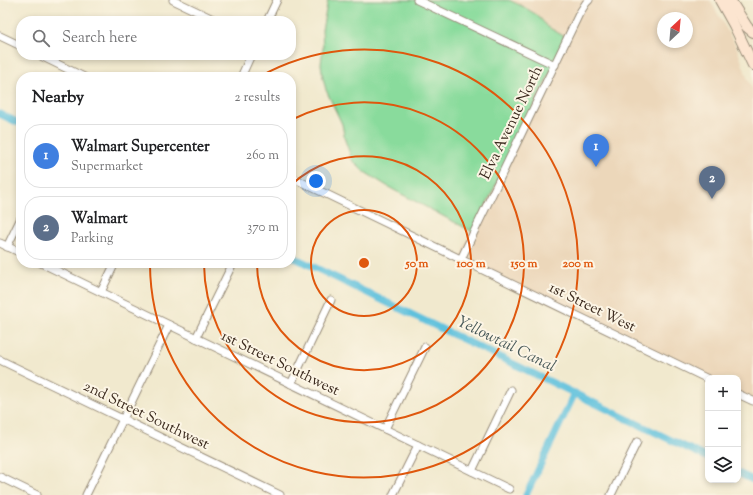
<!DOCTYPE html>
<html lang="en">
<head>
<meta charset="utf-8">
<style>
	body { margin:0; font-family:"Sorts Mill Goudy",serif; background:#f6f6f6; color:#202124 }
	.controls { position:absolute; right:12px; bottom:12px; display:grid; overflow:hidden; border-radius:8px; box-shadow:0 2px 6px #0003 }
	.controls button { width:36px; height:36px; display:grid; place-items:center; padding:0; border:0; border-bottom:1px solid #e0e0e0; background:#fff; color:#202124; font:20px sans-serif }
	.compass { position:absolute; left:657px; top:12px; width:36px; height:36px; border-radius:50%; background:#fff; box-shadow:0 2px 6px #0003; rotate:26deg }
	.you { position:absolute; left:316px; top:181px; width:14px; height:14px; margin:-10px; border:3px solid #fff; border-radius:50%; background:#1a73e8; box-shadow:0 0 0 6px #1a73e833 }
	.badge { display:grid; place-items:center; width:26px; height:26px; border-radius:50%; background:#2563eb; color:#fff; font-size:13px; font-weight:700 }
	.pin { position:absolute; translate:-50% -33px; filter:drop-shadow(0 1px 2px #0008) }
	.pin::after { content:''; position:absolute; top:21px; width:14px; height:12px; background:inherit; clip-path:polygon(0 0,100% 0,50% 100%) }
	.list { margin:0; padding:0; list-style:none }
	h2 { display:flex; justify-content:space-between; align-items:center; height:52px; margin:0; padding:0 16px; font-size:17px }
	h2 small { font-size:13px; font-weight:400; color:#757577 }
	.list li { display:grid; grid-template-columns:26px 1fr auto; gap:12px; align-items:center; box-sizing:border-box; height:64px; margin:0 8px 8px; padding:0 8px; border:1px solid #e0e0e0; border-radius:16px }
	.list b { display:block; font-size:15px; white-space:nowrap }
	.list p { margin:0; font-size:13px; white-space:nowrap; color:#757577 }
	.list em { font-size:13px; font-style:normal; color:#757577 }
	.icon { flex:none; width:22px; height:22px; fill:none; stroke:currentColor; stroke-width:2; stroke-linecap:round; stroke-linejoin:round }
	.map { position:relative; flex:none; width:753px; height:495px; overflow:hidden }
	.search { position:absolute; background:#fff; box-shadow:0 2px 6px #0003; left:16px; top:16px; width:280px; height:44px; display:flex; align-items:center; gap:10px; box-sizing:border-box; padding:0 14px; border-radius:16px; color:#757577; font-size:15px }
	.panel { position:absolute; background:#fff; box-shadow:0 2px 6px #0003; left:16px; top:72px; width:280px; height:196px; border-radius:16px }
	.map>svg:first-child { display:block }
	.built { fill:#ecd7ba; fill-rule:evenodd }
	.green { fill:#89db9c; stroke:#62825d }
	.lines { fill:none; stroke-linecap:round; stroke-linejoin:round }
	.canal { stroke:#5fc1dd; stroke-width:7 }
	.minor-casing { stroke:#968a76; stroke-width:9 }
	.secondary-casing { stroke:#968a76; stroke-width:12 }
	.minor { stroke:#fff; stroke-width:7 }
	.secondary { stroke:#fce5d0; stroke-width:10 }
	.ring { fill:none; stroke:#df570d; stroke-width:2 }
	.labels { text-anchor:middle; dominant-baseline:central; stroke-width:4; stroke-linejoin:round; paint-order:stroke }
	.street-label { font-size:15px; fill:#3b2a1e; stroke:#fcf5e5 }
	.water-label { font-size:16px; font-style:italic; fill:#465757; stroke:#fcf5e5 }
	.centre { fill:#df570d; stroke:#fcf5e5; stroke-width:2 }
	.ring-label { font-size:12px; text-anchor:middle; font-weight:bold; fill:#df570d; stroke:#fcf5e5; stroke-width:4; stroke-linejoin:round; paint-order:stroke }
</style>
</head>
<body>
<div class="map">
<svg width="753" height="495" viewBox="0 0 753 495">
	<rect width="100%" height="100%" fill="#fcf5e5"/>
	<filter id="ink" filterUnits="userSpaceOnUse"><feTurbulence type="fractalNoise" baseFrequency=".025" numOctaves="2"/><feDisplacementMap in="SourceGraphic" scale="8" xChannelSelector="R" yChannelSelector="G"/><feConvolveMatrix kernelMatrix="1 2 1 2 8 2 1 2 1" color-interpolation-filters="sRGB"/></filter>
	<filter id="wash" filterUnits="userSpaceOnUse"><feTurbulence type="fractalNoise" baseFrequency=".012" numOctaves="4" result="noise"/><feDisplacementMap in="SourceGraphic" scale="16" xChannelSelector="R" yChannelSelector="G"/><feGaussianBlur stdDeviation="0.9" result="paint"/><feColorMatrix in="noise" values="0 0 0 0 0 0 0 0 0 0 0 0 0 0 0 0 0 1.4 0 .05"/><feComposite in="paint" operator="in"/></filter>
	<g filter="url(#wash)">
		<rect width="100%" height="100%" fill="#f1e9ce"/>
		<!-- built -->
		<path class="built" d="M509,0H710L737,48L748,80L753,90V401L738,394V378H708L460,259L548,27L537,15L524,7ZM663,18H687V42H663Z"/>
		<!-- green -->
		<polygon class="green" points="328,0 509,0 524,7 537,15 548,27 567,38 473,232 392,189 363,171 352,160 345,140 342,124 326,90 323,78 321,64 323,48 322,30"/>
		<g class="lines">
			<!-- canal -->
			<g class="canal">
				<polyline points="0,114 21,124"/>
				<polyline points="291,256 708,458"/>
				<polyline points="738,473 753,480"/>
				<polyline points="526,495 575,393"/>
			</g>
		</g>
	</g>
	<g filter="url(#ink)">
		<g class="lines">
			<defs>
				<g id="minor">
					<polyline points="173,0 217,21"/>
					<polyline points="417,0 555,65"/>
					<polyline points="267,21 277,0"/>
					<polyline points="0,36 21,46"/>
					<polyline points="39,55 84,77"/>
					<polyline points="241,77 251,55"/>
					<polyline points="291,177 708,379"/>
					<polyline points="0,243 21,253"/>
					<polyline points="7,247 21,218"/>
					<polyline points="461,259 579,14 586,3 589,0"/>
					<polyline points="41,263 509,489"/>
					<polyline points="101,292 115,263"/>
					<polyline points="196,338 233,263"/>
					<polyline points="0,360 280,495"/>
					<polyline points="291,384 331,300"/>
					<polyline points="738,394 753,401"/>
					<polyline points="385,429 425,347"/>
					<polyline points="472,471 511,390"/>
					<polyline points="0,477 37,495"/>
					<polyline points="86,495 169,325"/>
					<polyline points="393,495 418,445"/>
					<polyline points="611,495 637,442"/>
				</g>
				<g id="secondary">
					<polyline points="720,0 734,25 753,65"/>
					<polyline points="730,0 747,27 753,32"/>
				</g>
			</defs>
			<!-- minor casing -->
			<use href="#minor" class="minor-casing"/>
			<!-- secondary casing -->
			<use href="#secondary" class="secondary-casing"/>
			<!-- minor -->
			<use href="#minor" class="minor"/>
			<!-- secondary -->
			<use href="#secondary" class="secondary"/>
		</g>
	</g>
	<!-- distance rings -->
	<g class="ring">
		<circle cx="364" cy="263" r="53"/>
		<path d="M291 185A107 107 0 1 1 257 264"/>
		<path d="M291 120A160 160 0 1 1 204 264"/>
		<path d="M259 77A214 214 0 1 1 150 265"/>
	</g>
	<g class="labels">
		<!-- street labels -->
		<g class="street-label">
			<text transform="translate(512 123) rotate(-64)">Elva Avenue North</text>
			<text transform="translate(592 308) rotate(26)">1st Street West</text>
			<text transform="translate(280 364) rotate(26)">1st Street Southwest</text>
			<text transform="translate(146 416) rotate(26)">2nd Street Southwest</text>
		</g>
		<!-- water labels -->
		<g class="water-label">
			<text transform="translate(506 345) rotate(26)">Yellowtail Canal</text>
		</g>
	</g>
	<circle cx="364" cy="263" r="6" class="centre"/>
	<g class="ring-label">
		<text x="417" y="267">50 m</text>
		<text x="471" y="267">100 m</text>
		<text x="524" y="267">150 m</text>
		<text x="578" y="267">200 m</text>
	</g>
</svg>
<div class="controls">
<button>+</button>
<button>−</button>
<button><svg class="icon" aria-label="layers" viewBox="0 0 24 24"><path d="M12 4l9 5-9 5-9-5zM3 14l9 5 9-5"/></svg></button>
</div>
<svg class="compass" viewBox="-18 -18 36 36"><path d="M0-13l5 13h-10z" fill="#e53935"/><path d="M0 13l5-13h-10z" fill="#757577"/></svg>
<div class="you"></div>
<div class="pin badge" style="left:596px;top:167px;background:#3f7fe0">1</div>
<div class="pin badge" style="left:712px;top:199px;background:#5c6f8a">2</div>
<div class="search"><svg class="icon" aria-label="search" viewBox="0 0 24 24"><circle cx="10" cy="10" r="6"/><path d="M15 15l6 6"/></svg>Search here</div>
<section class="panel">
<h2>Nearby<small>2 results</small></h2>
<ul class="list">
<li><span class="badge" style="background:#3f7fe0">1</span><div><b>Walmart Supercenter</b><p>Supermarket</p></div><em>260 m</em></li>
<li><span class="badge" style="background:#5c6f8a">2</span><div><b>Walmart</b><p>Parking</p></div><em>370 m</em></li>
</ul>
</section>
</div>
</body>
</html>
